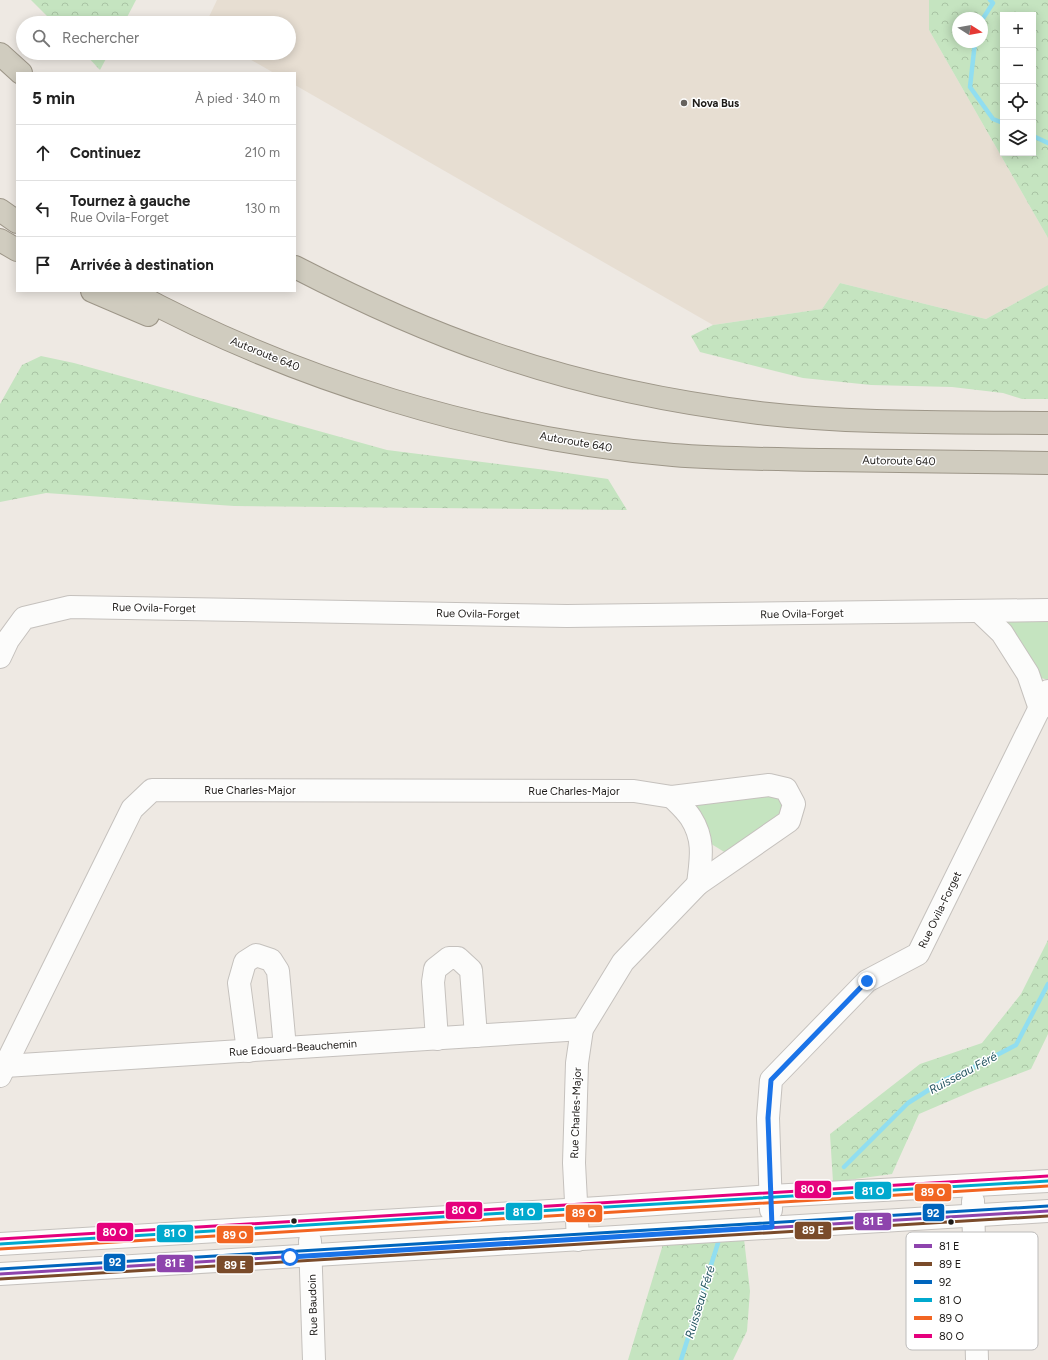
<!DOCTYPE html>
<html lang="fr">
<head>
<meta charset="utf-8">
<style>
	body { margin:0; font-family:Figtree,sans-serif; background:#f2f2f2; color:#222 }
	.controls { position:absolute; right:12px; top:12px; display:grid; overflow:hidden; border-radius:0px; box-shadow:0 2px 10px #0003 }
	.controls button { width:36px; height:36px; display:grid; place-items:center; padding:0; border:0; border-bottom:1px solid #e0e0e0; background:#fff; color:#222; font:20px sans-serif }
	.compass { position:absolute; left:952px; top:12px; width:36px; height:36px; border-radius:50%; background:#fff; box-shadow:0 2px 10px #0003; rotate:101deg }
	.stop { position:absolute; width:12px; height:12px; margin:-9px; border:3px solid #1a73e8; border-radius:50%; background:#fff }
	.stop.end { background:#1a73e8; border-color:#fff; box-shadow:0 1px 4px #0008 }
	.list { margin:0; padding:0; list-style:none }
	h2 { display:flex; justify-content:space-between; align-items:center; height:52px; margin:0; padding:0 16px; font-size:17px }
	h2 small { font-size:13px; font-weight:400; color:#767676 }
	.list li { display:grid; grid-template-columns:26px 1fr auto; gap:12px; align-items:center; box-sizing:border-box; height:56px; padding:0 16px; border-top:1px solid #e0e0e0 }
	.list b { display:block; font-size:15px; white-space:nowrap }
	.list p { margin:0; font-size:13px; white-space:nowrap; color:#767676 }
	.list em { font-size:13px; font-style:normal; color:#767676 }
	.icon { flex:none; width:22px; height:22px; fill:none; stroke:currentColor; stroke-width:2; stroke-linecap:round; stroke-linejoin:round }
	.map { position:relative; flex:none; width:1048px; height:1360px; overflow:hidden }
	.search { position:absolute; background:#fff; box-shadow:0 2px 10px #0003; left:16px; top:16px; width:280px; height:44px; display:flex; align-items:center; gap:10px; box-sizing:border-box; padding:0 14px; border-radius:22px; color:#767676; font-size:15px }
	.panel { position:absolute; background:#fff; box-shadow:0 2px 10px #0003; left:16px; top:72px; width:280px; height:220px; border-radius:0px }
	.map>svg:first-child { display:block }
	.built { fill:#e7ded2 }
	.grass { fill:#c5e4c0 }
	.forest { fill:url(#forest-crowns); fill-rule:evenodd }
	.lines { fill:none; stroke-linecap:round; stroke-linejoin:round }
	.stream { stroke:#91def0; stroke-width:4.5 }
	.minor-casing { stroke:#c5c1bd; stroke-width:24 }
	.highway-casing { stroke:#9d9688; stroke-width:24 }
	.minor { stroke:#fcfcfb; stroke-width:22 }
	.highway { stroke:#d0ccbf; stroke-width:22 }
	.bus-1-casing { stroke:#fff; stroke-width:6 }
	.bus-2-casing { stroke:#fff; stroke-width:6 }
	.bus-3-casing { stroke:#fff; stroke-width:6 }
	.bus-4-casing { stroke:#fff; stroke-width:6 }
	.bus-5-casing { stroke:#fff; stroke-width:6 }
	.bus-6-casing { stroke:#fff; stroke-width:6 }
	.bus-1 { stroke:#8e44ad; stroke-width:3 }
	.bus-2 { stroke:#7a4b2a; stroke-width:3 }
	.bus-3 { stroke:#0065bd; stroke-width:3 }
	.bus-4 { stroke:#00a9ce; stroke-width:3 }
	.bus-5 { stroke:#f26522; stroke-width:3 }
	.bus-6 { stroke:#e5007d; stroke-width:3 }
	.route { stroke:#1a73e8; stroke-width:5 }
	.poi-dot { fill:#67635f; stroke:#fff; stroke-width:1.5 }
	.bus-dot { fill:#1e1b18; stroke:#fff; stroke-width:1.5 }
	.labels { text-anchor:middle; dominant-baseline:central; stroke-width:3; stroke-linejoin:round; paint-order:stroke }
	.poi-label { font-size:11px; font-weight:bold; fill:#1e1b18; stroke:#fff; text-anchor:start }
	.street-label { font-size:11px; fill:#1e1b18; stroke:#fff }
	.water-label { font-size:12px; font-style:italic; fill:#255662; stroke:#fff }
	.key { fill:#fff; stroke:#bcbbba; stroke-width:1 }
	.key-label { font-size:11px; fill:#1e1b18 }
	.line-badge { stroke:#fff; stroke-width:1.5 }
	.badge-label { font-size:11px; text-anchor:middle; font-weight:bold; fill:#fff }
</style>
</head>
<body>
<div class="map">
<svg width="1048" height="1360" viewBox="0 0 1048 1360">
	<defs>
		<pattern id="forest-crowns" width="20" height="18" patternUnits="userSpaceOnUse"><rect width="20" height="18" fill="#c5e4c0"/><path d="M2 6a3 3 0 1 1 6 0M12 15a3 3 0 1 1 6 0" fill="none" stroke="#a9c3a4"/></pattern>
	</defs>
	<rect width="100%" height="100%" fill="#eee9e3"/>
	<!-- built -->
	<polygon class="built" points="217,0 929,0 929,30 1048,238 1048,285 986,319 840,283 822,309 713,325 295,85 295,73 274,73 239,53 289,53 289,23 206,23"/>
	<!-- grass -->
	<g class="grass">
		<polygon points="1048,610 1048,680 1028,674 1002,633 1007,616"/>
		<polygon points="769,785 794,804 734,858 700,837 691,817 705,793"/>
	</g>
	<!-- forest -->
	<g class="forest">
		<polygon points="31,0 136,0 124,23 54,23"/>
		<path d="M929,0H1048V238L929,30ZM1003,15H1033V153H1003ZM958,18H982V42H958Z"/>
		<polygon points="84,53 109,53 100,70"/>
		<polygon points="840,283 986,319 1048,285 1048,399 1022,399 1003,393 952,387 871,385 803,378 700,352 691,336 713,325 822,309"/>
		<polygon points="41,356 74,363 387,450 546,470 608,479 627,510 234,506 46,493 0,502 0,404 22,365"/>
		<polygon points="1048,940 1048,1034 1031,1069 975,1090 919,1114 892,1174 833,1182 830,1134 920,1064 982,1043 1021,994"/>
		<polygon points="744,1239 750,1291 747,1331 733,1360 628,1360 664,1241"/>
	</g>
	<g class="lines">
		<!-- stream -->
		<g class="stream">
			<polyline points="982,20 993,3 990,0"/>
			<polyline points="975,42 970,87 993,119 1003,123"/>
			<polyline points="1033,136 1048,143"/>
			<polyline points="844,1167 908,1103 946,1079 972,1068 1016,1045 1048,984"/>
			<polyline points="681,1360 718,1243"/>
		</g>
		<defs>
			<g id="minor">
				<polyline points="980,612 1002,633 1028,674 1040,709"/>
				<polyline points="0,657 8,640 24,618 70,607 567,616 1048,610"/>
				<path d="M672,797C678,803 686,810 691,818C705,840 701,859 698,884"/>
				<polyline points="437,1039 433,982 435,969 449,958 458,958 471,970 476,1036"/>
				<polyline points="248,1051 239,983 245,962 256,955 271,960 278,971 285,1048"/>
				<polyline points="5,1066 582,1029"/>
				<polyline points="0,1076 132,809 152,790 634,791 672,797 769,785 786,789 794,804 789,821 698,884 623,962 582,1029 577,1063 574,1163 578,1240"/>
				<polyline points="973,1201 977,1360"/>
				<polyline points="771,1210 768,1118 771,1080 867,981 918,954 1048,691"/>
				<polyline points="310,1241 314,1360"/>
				<polyline points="0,1244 599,1208 771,1196 1048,1181"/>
				<polyline points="0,1274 1048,1211"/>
			</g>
			<g id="highway">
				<polyline points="0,54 21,73"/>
				<polyline points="0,210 17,222"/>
				<polyline points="0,240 17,250"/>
				<path d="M295,267C359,300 424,330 492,353C578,383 668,402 759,413C855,424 952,422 1048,423"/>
				<polyline points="92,291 148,315"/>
				<path d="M130,291C294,380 486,439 673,455C723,459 774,459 825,460C899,461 974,462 1048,463"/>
			</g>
		</defs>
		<!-- minor casing -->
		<use href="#minor" class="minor-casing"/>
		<!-- highway casing -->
		<use href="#highway" class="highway-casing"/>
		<!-- minor -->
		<use href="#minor" class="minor"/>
		<!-- highway -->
		<use href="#highway" class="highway"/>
		<defs>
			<polyline id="bus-1" points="0,1274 1048,1211"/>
			<polyline id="bus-2" points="0,1279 1048,1216"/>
			<polyline id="bus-3" points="0,1269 1048,1206"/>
			<path id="bus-4" d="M0,1244C349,1223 699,1200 1048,1181"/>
			<path id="bus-5" d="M0,1249C350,1228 699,1205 1048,1186"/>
			<path id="bus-6" d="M0,1239C349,1218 698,1195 1048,1176"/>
		</defs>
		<!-- bus-1 casing -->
		<use href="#bus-1" class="bus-1-casing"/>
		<!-- bus-2 casing -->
		<use href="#bus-2" class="bus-2-casing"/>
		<!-- bus-3 casing -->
		<use href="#bus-3" class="bus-3-casing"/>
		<!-- bus-4 casing -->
		<use href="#bus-4" class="bus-4-casing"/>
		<!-- bus-5 casing -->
		<use href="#bus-5" class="bus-5-casing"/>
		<!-- bus-6 casing -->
		<use href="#bus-6" class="bus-6-casing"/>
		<!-- bus-1 -->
		<use href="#bus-1" class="bus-1"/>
		<!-- bus-2 -->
		<use href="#bus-2" class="bus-2"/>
		<!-- bus-3 -->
		<use href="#bus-3" class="bus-3"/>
		<!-- bus-4 -->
		<use href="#bus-4" class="bus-4"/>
		<!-- bus-5 -->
		<use href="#bus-5" class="bus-5"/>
		<!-- bus-6 -->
		<use href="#bus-6" class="bus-6"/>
	</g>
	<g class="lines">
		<!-- route -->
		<polyline class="route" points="290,1257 772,1227 768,1118 771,1080 867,981"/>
	</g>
	<!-- markers -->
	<circle class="poi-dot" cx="684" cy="103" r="4"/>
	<g class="bus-dot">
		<circle cx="294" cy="1221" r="3.5"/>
		<circle cx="951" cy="1222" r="3.5"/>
	</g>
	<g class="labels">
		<!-- poi labels -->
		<g class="poi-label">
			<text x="692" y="103">Nova Bus</text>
		</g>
		<!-- street labels -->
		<g class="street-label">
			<text transform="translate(265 354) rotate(22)">Autoroute 640</text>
			<text transform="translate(576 442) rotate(10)">Autoroute 640</text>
			<text transform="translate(899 461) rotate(1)">Autoroute 640</text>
			<text transform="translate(154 608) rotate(1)">Rue Ovila-Forget</text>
			<text transform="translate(478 614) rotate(1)">Rue Ovila-Forget</text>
			<text transform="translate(802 614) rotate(-1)">Rue Ovila-Forget</text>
			<text x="250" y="790">Rue Charles-Major</text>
			<text x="574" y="791">Rue Charles-Major</text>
			<text transform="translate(940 910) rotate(-64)">Rue Ovila-Forget</text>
			<text transform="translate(293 1048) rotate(-4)">Rue Edouard-Beauchemin</text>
			<text transform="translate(576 1113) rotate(-88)">Rue Charles-Major</text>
			<text transform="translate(313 1305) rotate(-92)">Rue Baudoin</text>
		</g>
		<!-- water labels -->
		<g class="water-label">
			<text transform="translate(963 1073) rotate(-28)">Ruisseau Féré</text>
			<text transform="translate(700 1302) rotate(-73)">Ruisseau Féré</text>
		</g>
	</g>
	<!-- legend -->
	<rect x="906" y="1232" width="132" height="118" rx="6" class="key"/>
	<rect x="914" y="1244" width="18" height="4" fill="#8e44ad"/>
	<rect x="914" y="1262" width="18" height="4" fill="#7a4b2a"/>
	<rect x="914" y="1280" width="18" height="4" fill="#0065bd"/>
	<rect x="914" y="1298" width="18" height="4" fill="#00a9ce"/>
	<rect x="914" y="1316" width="18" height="4" fill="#f26522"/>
	<rect x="914" y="1334" width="18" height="4" fill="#e5007d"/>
	<g class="key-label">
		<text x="939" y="1250">81 E</text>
		<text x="939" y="1268">89 E</text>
		<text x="939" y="1286">92</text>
		<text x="939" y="1304">81 O</text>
		<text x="939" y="1322">89 O</text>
		<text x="939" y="1340">80 O</text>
	</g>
	<g class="line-badge">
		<rect x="794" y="1180" width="38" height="19" rx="4" fill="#e5007d"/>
		<rect x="854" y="1181" width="38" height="19" rx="4" fill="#00a9ce"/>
		<rect x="914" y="1183" width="38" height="19" rx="4" fill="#f26522"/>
		<rect x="445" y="1201" width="38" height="19" rx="4" fill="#e5007d"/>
		<rect x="505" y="1202" width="38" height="19" rx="4" fill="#00a9ce"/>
		<rect x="922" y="1203" width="23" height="19" rx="4" fill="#0065bd"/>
		<rect x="565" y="1204" width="38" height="19" rx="4" fill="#f26522"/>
		<rect x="854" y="1212" width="38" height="19" rx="4" fill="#8e44ad"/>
		<rect x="794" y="1221" width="38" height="19" rx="4" fill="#7a4b2a"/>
		<rect x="96" y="1222" width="38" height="20" rx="4" fill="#e5007d"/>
		<rect x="156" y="1224" width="38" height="19" rx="4" fill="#00a9ce"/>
		<rect x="216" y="1225" width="38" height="19" rx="4" fill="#f26522"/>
		<rect x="103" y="1253" width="23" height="19" rx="4" fill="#0065bd"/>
		<rect x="156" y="1254" width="38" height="19" rx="4" fill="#8e44ad"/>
		<rect x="216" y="1255" width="38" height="19" rx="4" fill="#7a4b2a"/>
	</g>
	<g class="badge-label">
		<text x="813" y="1193">80 O</text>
		<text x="873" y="1195">81 O</text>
		<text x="933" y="1196">89 O</text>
		<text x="464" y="1214">80 O</text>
		<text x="524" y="1216">81 O</text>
		<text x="933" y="1217">92</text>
		<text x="584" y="1217">89 O</text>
		<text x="873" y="1225">81 E</text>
		<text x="813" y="1234">89 E</text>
		<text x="115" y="1236">80 O</text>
		<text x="175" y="1237">81 O</text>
		<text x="235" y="1239">89 O</text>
		<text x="115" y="1266">92</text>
		<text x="175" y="1267">81 E</text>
		<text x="235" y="1269">89 E</text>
	</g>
</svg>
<div class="controls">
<button>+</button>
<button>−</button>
<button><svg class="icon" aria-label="locate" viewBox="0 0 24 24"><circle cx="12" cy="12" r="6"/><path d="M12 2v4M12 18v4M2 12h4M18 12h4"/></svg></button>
<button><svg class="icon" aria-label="layers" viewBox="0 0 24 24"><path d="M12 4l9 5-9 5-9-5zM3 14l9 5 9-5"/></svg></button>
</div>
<svg class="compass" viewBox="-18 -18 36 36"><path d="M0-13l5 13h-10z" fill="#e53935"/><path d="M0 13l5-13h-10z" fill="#767676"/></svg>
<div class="stop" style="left:290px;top:1257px"></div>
<div class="stop end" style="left:867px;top:981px"></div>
<div class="search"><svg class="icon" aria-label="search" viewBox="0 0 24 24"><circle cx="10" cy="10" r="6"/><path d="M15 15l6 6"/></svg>Rechercher</div>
<section class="panel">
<h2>5 min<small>À pied · 340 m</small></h2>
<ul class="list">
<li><svg class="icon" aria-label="ahead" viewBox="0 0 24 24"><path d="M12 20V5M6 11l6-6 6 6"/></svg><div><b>Continuez</b></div><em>210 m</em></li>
<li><svg class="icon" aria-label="left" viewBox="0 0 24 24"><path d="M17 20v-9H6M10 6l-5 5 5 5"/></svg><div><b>Tournez à gauche</b><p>Rue Ovila-Forget</p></div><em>130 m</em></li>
<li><svg class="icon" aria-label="arrive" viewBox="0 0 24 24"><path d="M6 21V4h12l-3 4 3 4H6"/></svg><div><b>Arrivée à destination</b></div></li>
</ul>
</section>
</div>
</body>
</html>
